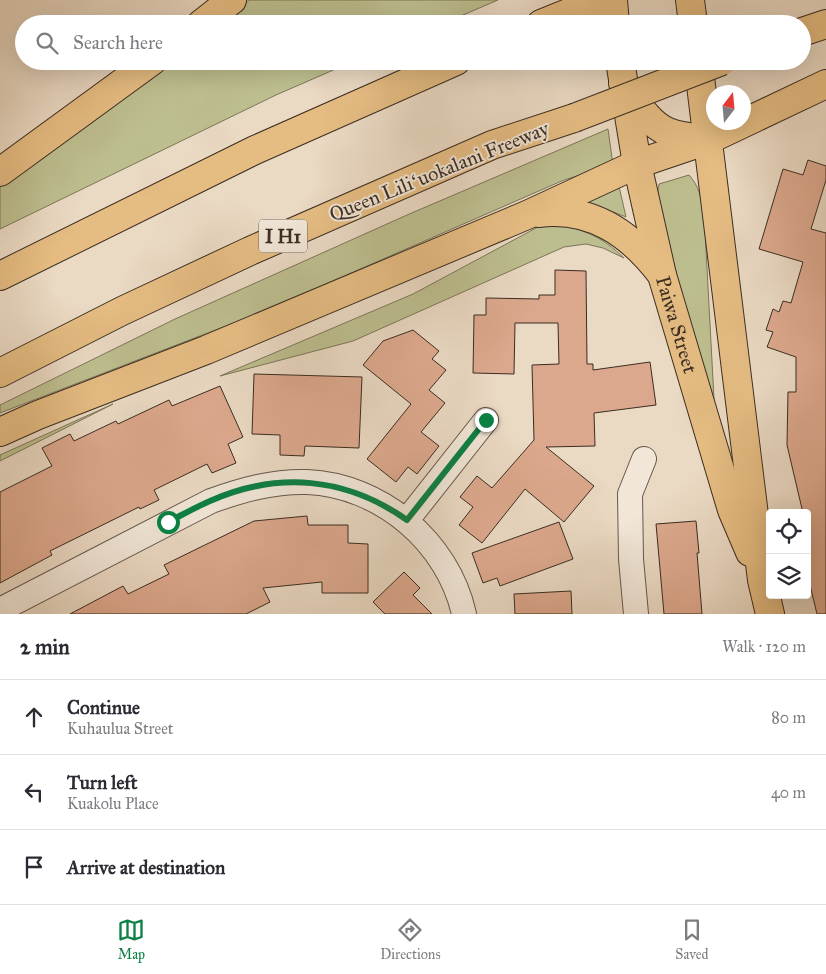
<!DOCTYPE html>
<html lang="en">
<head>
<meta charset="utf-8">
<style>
	body { margin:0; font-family:"IM FELL Great Primer",serif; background:#f7f7f7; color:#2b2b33 }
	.controls { position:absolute; right:15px; bottom:15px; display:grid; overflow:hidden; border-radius:5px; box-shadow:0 5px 20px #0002 }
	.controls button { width:45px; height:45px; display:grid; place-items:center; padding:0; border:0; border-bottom:1px solid #e1e1e2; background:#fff; color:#2b2b33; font:25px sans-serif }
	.compass { position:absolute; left:706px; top:85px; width:45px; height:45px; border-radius:50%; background:#fff; box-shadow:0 5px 20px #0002; rotate:16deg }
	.stop { position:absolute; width:15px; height:15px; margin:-11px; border:4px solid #0b8043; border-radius:50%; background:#fff }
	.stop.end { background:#0b8043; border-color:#fff; box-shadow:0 1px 5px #0008 }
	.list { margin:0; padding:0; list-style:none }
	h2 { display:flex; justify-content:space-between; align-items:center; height:65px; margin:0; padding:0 20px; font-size:21px }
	h2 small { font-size:16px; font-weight:400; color:#7c7c81 }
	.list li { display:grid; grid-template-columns:32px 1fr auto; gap:15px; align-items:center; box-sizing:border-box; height:75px; padding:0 20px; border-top:1px solid #e1e1e2 }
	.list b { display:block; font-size:19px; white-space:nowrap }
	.list p { margin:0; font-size:16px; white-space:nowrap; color:#7c7c81 }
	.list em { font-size:16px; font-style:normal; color:#7c7c81 }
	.icon { flex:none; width:28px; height:28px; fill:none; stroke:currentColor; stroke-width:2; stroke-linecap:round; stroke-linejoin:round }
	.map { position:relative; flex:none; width:826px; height:614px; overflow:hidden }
	.search { position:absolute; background:#fff; box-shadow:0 5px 20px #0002; left:15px; right:15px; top:15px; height:55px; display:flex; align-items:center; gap:12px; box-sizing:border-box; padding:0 18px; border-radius:28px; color:#7c7c81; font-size:19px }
	.sheet { height:290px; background:#fff }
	nav { display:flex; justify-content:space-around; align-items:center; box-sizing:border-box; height:70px; border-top:1px solid #e1e1e2; background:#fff; font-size:14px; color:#7c7c81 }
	nav a { display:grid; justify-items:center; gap:2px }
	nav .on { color:#0b8043 }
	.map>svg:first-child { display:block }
	.green { fill:#bdbe8f; stroke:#7c7658 }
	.building { fill:#dca88d; stroke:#3b2d21 }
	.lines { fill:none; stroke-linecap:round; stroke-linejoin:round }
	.minor-casing { stroke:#67584a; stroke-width:26 }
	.major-casing { stroke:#3b2d21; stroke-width:30 }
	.highway-casing { stroke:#3b2d21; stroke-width:30 }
	.minor { stroke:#f1e6d8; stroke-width:24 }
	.major { stroke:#e5bc82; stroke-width:28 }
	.highway { stroke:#e5bc82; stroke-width:28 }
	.highway-bridge-casing { stroke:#3b2d21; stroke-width:30; stroke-linecap:butt }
	.highway-bridge { stroke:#e5bc82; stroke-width:28 }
	.route { stroke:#0b8043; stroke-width:6 }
	.labels { text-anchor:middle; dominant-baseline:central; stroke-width:4; stroke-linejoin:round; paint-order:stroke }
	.shield { fill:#f1e6d8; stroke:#726458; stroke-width:1 }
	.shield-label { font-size:19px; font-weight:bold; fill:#3b2d21 }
	.street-label { font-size:20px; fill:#3b2d21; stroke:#f1e6d8 }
</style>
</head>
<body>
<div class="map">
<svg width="826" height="614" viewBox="0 0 826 614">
	<rect width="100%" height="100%" fill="#ead9c3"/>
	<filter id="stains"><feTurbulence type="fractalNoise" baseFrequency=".004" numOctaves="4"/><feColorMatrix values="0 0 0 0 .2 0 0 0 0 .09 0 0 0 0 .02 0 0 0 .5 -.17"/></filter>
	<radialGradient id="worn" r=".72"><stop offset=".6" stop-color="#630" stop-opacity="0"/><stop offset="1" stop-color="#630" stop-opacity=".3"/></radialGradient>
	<!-- green -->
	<g class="green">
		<polygon points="249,0 498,0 442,24 217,24"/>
		<polygon points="167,61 354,61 276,95 0,229 0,183 61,141"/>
		<polygon points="608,129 613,165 564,180 262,312 0,413 0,405 175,319 407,215"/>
		<path d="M689,175C699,186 701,197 704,212L714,399L713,400C698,352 684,304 671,256C665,234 654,207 659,184Z"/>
		<polygon points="618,182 626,217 598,206 575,202"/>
		<path d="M561,224C590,233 602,237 624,258L603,248L586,244L564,247L353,341L220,376L413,294L538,227Z"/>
		<polygon points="113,404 0,461 0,455"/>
	</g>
	<!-- building -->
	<g class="building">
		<polygon points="808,160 826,166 826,180 811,229 826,233 826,614 817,614 807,573 807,513 803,513 787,445 788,392 796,392 796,357 767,347 773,332 766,330 773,309 779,312 783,301 791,303 803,262 759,249 783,169 803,175"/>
		<polygon points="555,270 586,271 587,364 593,364 593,370 650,362 656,405 594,413 595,446 546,447 594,486 564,522 525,489 482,543 459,525 473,507 460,497 477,476 492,488 534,440 532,365 559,364 558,323 515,323 514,374 473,373 474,315 486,315 486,298 539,299 539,295 555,295"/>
		<polygon points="413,330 439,351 432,359 446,370 429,390 445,403 421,432 439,446 417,474 408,467 396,482 367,459 411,404 363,365 383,341"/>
		<polygon points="254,374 362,377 359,448 305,446 304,456 280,455 280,435 252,434"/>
		<polygon points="220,386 243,437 228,444 236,463 212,473 207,464 154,490 159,500 140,509 139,507 50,551 52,555 0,583 0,492 52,466 42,448 70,434 74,441 116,421 118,424 169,400 172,406"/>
		<polygon points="307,516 308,525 348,525 348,543 368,544 368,593 322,593 322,582 263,588 270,602 246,614 70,614 123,586 128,594 169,574 164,565 254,521"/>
		<polygon points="696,521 699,553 697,553 702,614 664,614 656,524"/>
		<polygon points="559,522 573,559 500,586 497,578 483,583 472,553"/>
		<polygon points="404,572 420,588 413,595 432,614 385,614 373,602"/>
		<polygon points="571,591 572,614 515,614 514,594"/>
	</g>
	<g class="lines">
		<defs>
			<g id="minor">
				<polyline points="407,520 486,420"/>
				<path d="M0,610L211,501C242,490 273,481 307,482C381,485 448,542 464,614"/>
				<polyline points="636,614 631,559 630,494 644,459"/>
			</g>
			<g id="major">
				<polyline points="613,0 615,24"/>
				<polyline points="690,0 693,24"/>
				<path id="s1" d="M620,61L637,164L662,275L732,510L750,552"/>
				<polyline points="698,61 762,580 770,614"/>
			</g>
			<g id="highway">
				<polyline points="201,24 232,0"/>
				<polyline points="541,24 600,0"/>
				<polyline points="802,32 826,24"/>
				<path d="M623,83C635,100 648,124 668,132C680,137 694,138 707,139"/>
				<polyline points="0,172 152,61"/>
				<path d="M538,213C592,206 631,234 662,275"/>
				<polyline points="0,276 255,150 456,61"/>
				<polyline points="0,373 122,311 250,251 492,145 574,118"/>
				<polyline points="0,432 38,415 206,350 527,215 637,164 708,140 826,84"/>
			</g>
		</defs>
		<!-- minor casing -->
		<use href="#minor" class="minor-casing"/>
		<!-- major casing -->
		<use href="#major" class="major-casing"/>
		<!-- highway casing -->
		<use href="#highway" class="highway-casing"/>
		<!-- minor -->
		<use href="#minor" class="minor"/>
		<!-- major -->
		<use href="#major" class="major"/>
		<!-- highway -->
		<use href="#highway" class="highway"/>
		<defs>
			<polyline id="highway-bridge" points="574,118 722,61"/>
		</defs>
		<!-- highway-bridge casing -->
		<use href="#highway-bridge" class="highway-bridge-casing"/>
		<!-- highway-bridge -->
		<use href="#highway-bridge" class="highway-bridge"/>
	</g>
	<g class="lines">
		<!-- route -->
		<path class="route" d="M168,522C182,515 196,507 210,501C278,471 346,477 407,520L486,420"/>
	</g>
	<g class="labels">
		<!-- shield labels -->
		<rect class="shield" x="259" y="219.5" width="48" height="33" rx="4"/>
		<g class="shield-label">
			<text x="283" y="236">I H1</text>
		</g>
		<!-- street labels -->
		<g class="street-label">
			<text transform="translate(439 171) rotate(-22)">Queen Liliʻuokalani Freeway</text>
			<text stroke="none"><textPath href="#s1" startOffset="270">Paiwa Street</textPath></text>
		</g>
	</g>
	<rect width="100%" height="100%" filter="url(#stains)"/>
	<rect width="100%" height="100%" fill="url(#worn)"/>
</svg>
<div class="controls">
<button><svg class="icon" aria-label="locate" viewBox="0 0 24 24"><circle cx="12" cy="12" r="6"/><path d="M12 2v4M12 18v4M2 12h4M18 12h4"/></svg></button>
<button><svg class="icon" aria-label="layers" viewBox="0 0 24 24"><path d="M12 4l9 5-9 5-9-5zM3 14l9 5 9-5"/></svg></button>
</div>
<svg class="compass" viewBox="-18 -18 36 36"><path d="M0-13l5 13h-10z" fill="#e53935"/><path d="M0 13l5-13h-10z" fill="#7c7c81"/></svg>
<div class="stop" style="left:168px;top:522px"></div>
<div class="stop end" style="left:486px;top:420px"></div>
<div class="search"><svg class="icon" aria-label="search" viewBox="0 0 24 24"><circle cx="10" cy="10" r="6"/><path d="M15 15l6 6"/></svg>Search here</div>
</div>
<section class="sheet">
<h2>2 min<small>Walk · 120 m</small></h2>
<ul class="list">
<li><svg class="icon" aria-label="ahead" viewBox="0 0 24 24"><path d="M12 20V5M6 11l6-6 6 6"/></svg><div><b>Continue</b><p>Kuhaulua Street</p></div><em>80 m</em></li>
<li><svg class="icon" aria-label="left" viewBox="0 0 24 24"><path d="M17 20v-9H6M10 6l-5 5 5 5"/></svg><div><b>Turn left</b><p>Kuakolu Place</p></div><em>40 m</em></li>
<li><svg class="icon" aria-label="arrive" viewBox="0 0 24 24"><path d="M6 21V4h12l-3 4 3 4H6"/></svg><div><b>Arrive at destination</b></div></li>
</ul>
</section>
<nav>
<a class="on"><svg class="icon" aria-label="map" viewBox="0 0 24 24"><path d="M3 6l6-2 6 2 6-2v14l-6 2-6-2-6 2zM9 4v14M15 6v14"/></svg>Map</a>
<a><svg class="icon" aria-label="directions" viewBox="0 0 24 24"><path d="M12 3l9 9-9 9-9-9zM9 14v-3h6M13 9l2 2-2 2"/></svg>Directions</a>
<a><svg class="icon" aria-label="saved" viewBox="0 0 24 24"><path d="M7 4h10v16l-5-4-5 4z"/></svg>Saved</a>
</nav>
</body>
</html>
